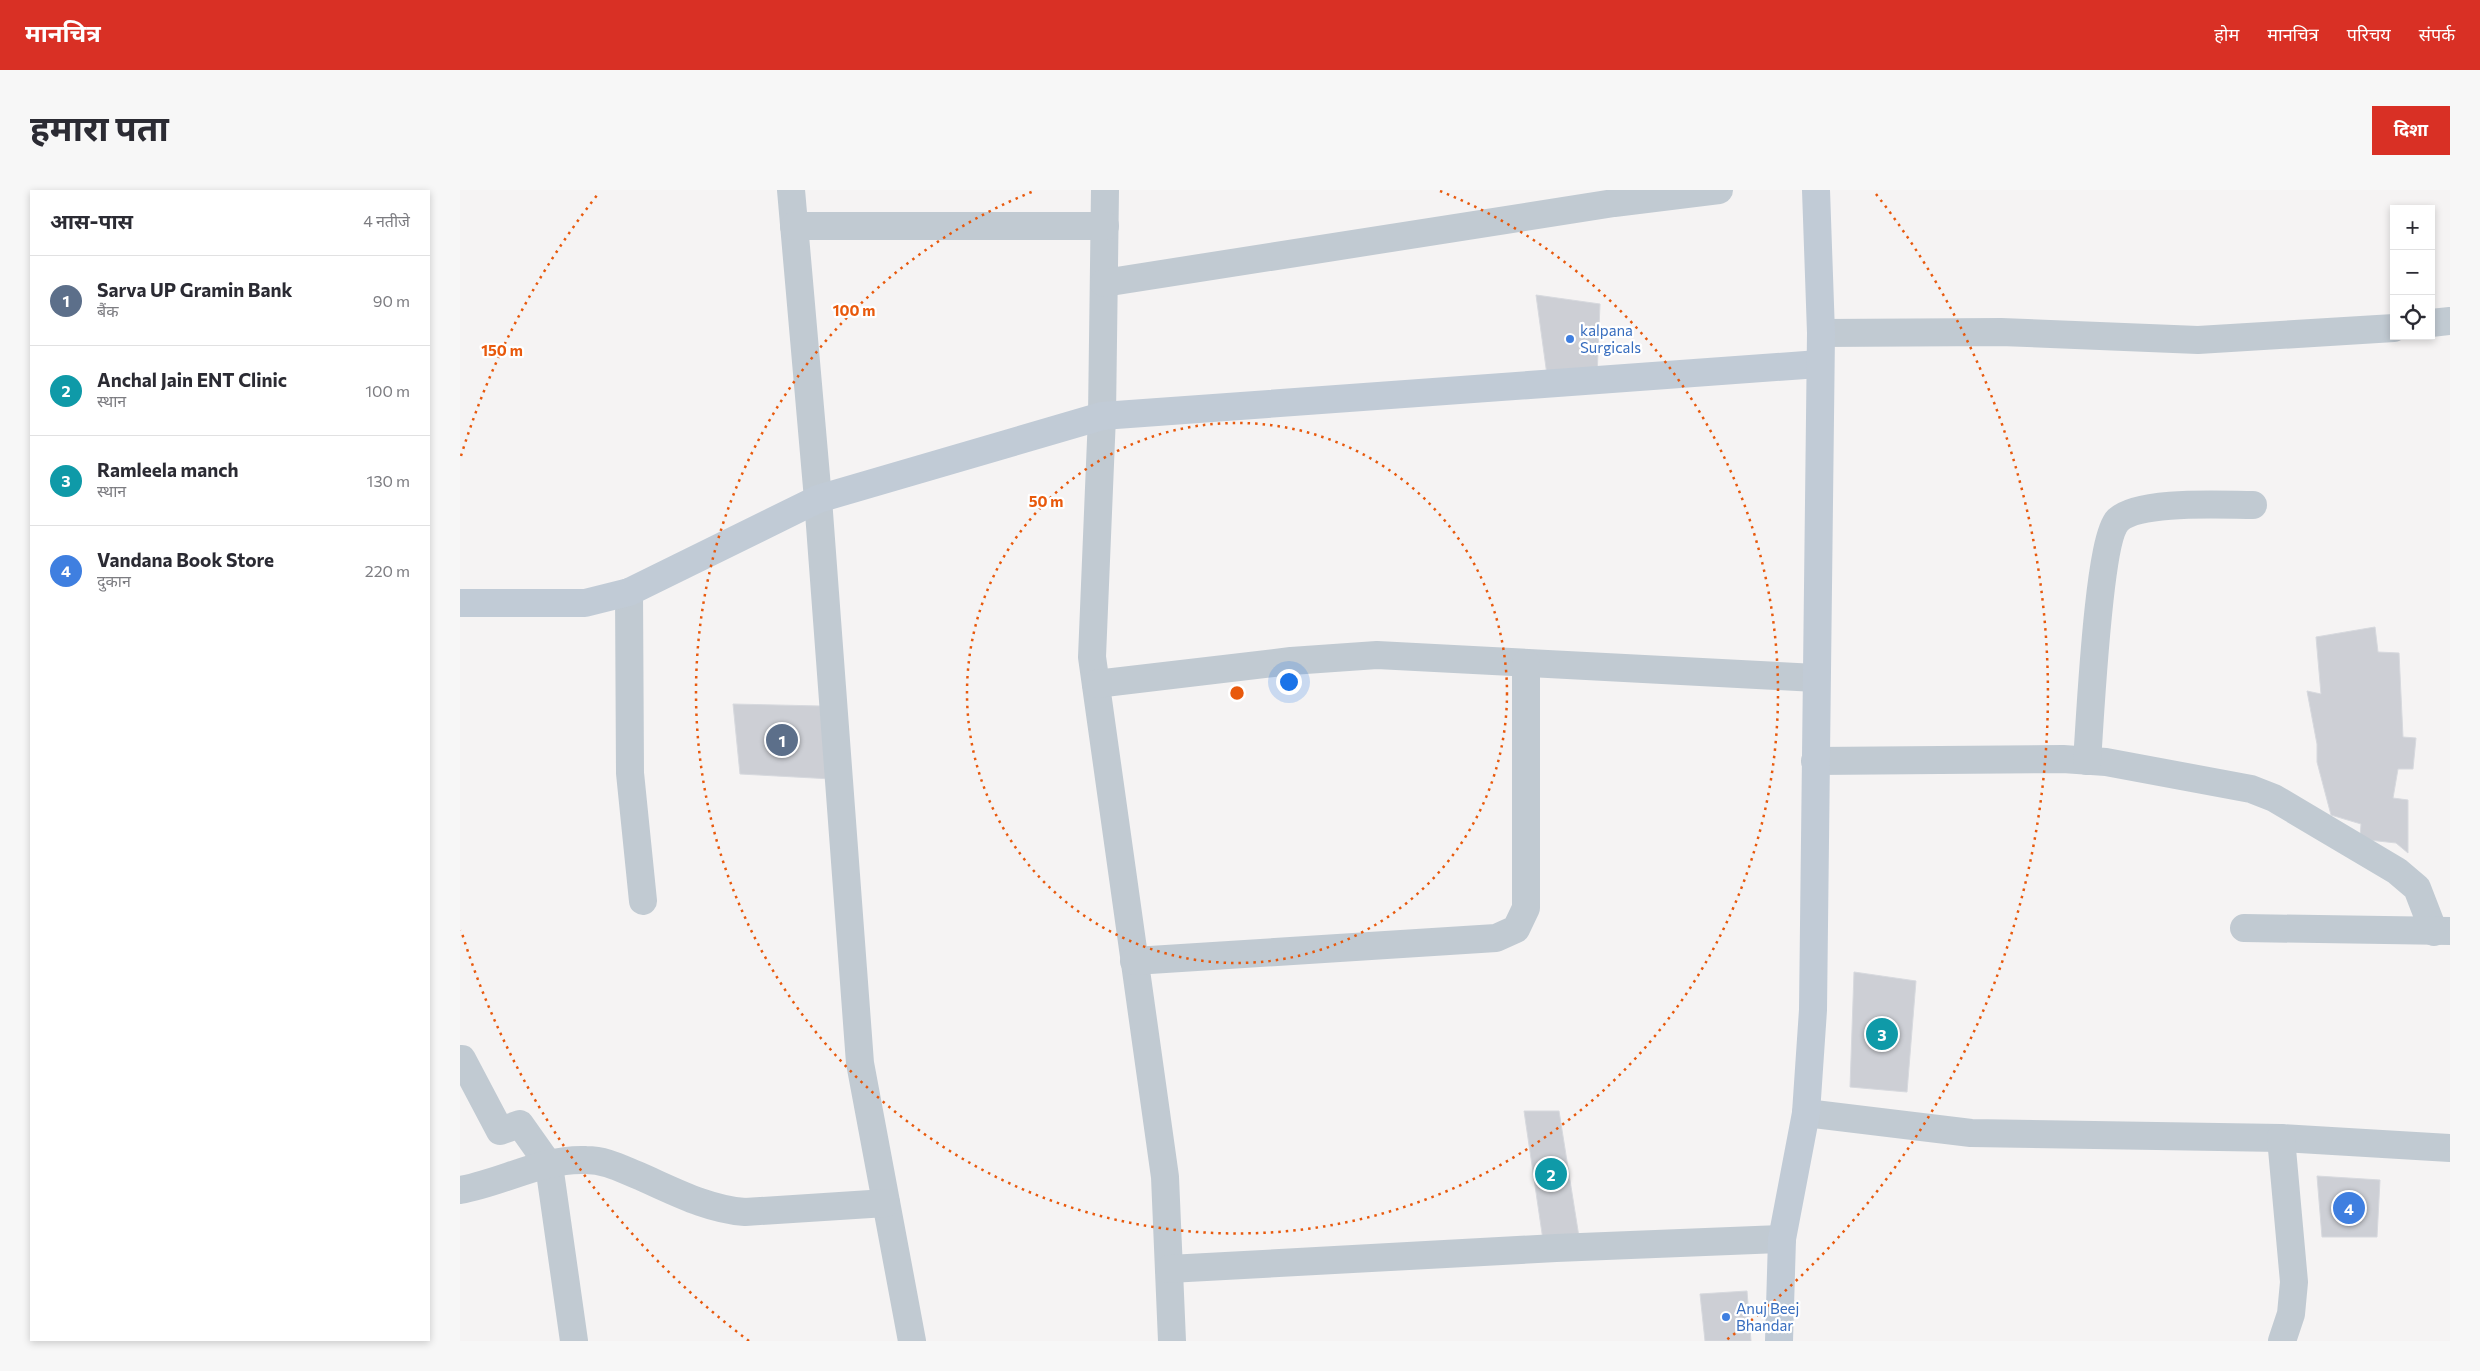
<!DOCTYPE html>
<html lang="hi">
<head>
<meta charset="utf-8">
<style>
	body { margin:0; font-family:Commissioner,"Noto Sans Devanagari",sans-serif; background:#f7f7f7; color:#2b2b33 }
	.controls { position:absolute; right:15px; top:15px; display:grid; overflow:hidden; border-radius:0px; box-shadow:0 2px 8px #0003 }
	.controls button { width:45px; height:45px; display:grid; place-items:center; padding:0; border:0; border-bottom:1px solid #e1e1e2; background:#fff; color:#2b2b33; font:25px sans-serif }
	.you { position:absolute; left:828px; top:491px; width:18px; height:18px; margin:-12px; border:4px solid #fff; border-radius:50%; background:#1a73e8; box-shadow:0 0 0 8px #1a73e833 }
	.badge { display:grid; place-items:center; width:32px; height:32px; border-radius:50%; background:#d93025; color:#fff; font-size:16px; font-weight:700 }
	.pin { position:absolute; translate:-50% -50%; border:2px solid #fff; box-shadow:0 1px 5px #0006 }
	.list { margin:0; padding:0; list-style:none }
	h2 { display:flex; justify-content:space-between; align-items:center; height:65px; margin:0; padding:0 20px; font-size:21px }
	h2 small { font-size:16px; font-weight:400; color:#7c7c81 }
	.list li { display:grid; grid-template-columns:32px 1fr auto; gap:15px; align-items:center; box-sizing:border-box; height:90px; padding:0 20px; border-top:1px solid #e1e1e2 }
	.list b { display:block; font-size:19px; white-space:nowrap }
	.list p { margin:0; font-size:16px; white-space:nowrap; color:#7c7c81 }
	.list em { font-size:16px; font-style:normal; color:#7c7c81 }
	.icon { flex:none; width:28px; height:28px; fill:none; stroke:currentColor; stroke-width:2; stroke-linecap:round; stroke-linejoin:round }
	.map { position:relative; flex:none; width:1990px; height:1151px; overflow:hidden; border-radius:0px }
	header { display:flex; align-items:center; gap:30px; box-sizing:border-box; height:70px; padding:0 25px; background:#d93025; color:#fff }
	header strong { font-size:24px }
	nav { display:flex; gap:28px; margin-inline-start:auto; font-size:18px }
	.intro { display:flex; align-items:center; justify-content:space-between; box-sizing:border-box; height:120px; padding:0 30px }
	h1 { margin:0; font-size:35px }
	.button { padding:12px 22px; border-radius:0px; background:#d93025; color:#fff; font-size:18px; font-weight:700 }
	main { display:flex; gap:30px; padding:0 30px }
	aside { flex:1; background:#fff; border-radius:0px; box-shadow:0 2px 8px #0003 }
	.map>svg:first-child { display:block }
	.building { fill:#cdcfd5; stroke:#d7d9de }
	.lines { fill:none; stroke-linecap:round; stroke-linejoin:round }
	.street { stroke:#c1cad2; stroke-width:28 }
	.secondary { stroke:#c1cbd6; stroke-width:28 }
	.ring { fill:none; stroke:#e8590c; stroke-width:2.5; stroke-dasharray:2.5 5 }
	.shop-dot { fill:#3f7fe0; stroke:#fff; stroke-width:2 }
	.labels { text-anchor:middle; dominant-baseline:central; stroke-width:4.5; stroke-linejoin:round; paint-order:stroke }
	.shop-label { font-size:15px; fill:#366cbe; stroke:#fff; text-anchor:start }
	.centre { fill:#e8590c; stroke:#fff; stroke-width:2.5 }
	.ring-label { font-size:15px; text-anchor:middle; font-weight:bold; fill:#e8590c; stroke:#fff; stroke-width:4.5; stroke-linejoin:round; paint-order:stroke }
</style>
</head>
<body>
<header>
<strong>मानचित्र</strong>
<nav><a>होम</a><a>मानचित्र</a><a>परिचय</a><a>संपर्क</a></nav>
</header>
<div class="intro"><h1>हमारा पता</h1><a class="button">दिशा</a></div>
<main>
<aside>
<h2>आस-पास<small>4 नतीजे</small></h2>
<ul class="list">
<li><span class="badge" style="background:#5c6f8a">1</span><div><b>Sarva UP Gramin Bank</b><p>बैंक</p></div><em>90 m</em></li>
<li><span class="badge" style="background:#0f9aa8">2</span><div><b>Anchal Jain ENT Clinic</b><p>स्थान</p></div><em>100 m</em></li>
<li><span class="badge" style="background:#0f9aa8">3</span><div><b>Ramleela manch</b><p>स्थान</p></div><em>130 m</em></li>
<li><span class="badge" style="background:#3f7fe0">4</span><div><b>Vandana Book Store</b><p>दुकान</p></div><em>220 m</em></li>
</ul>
</aside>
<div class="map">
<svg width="1990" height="1151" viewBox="0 0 1990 1151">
	<rect width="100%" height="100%" fill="#f5f3f3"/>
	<!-- building -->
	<g class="building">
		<polygon points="1076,105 1140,114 1137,187 1087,185"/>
		<polygon points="1915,437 1918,462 1939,463 1943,547 1956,548 1953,579 1938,579 1933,608 1948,610 1948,663 1936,653 1900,649 1901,634 1871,625 1857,572 1857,554 1847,501 1861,504 1856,447"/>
		<polygon points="273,514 361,516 372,589 280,584"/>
		<polygon points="1394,782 1456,791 1447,902 1390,897"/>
		<polygon points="1064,921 1099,921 1119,1047 1083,1050"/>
		<polygon points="1857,986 1920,990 1917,1047 1862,1047"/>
		<polygon points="1287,1101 1291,1151 1245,1151 1240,1104"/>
	</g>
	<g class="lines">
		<!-- street -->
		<g class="street">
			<polyline points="331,0 358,309 400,873 452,1151"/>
			<polyline points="645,0 642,226 632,467 705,987 712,1151"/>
			<polyline points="334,36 645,36"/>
			<polyline points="644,93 1154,13 1259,0"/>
			<polyline points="1971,133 1990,131"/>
			<polyline points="1361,143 1541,142 1738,150 1934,138"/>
			<polyline points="169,402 170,583 183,711"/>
			<polyline points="636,494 831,471 917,465 1356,488"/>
			<polyline points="1355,571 1603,569 1646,572 1791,599 1814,608 1937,681 1957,698 1974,742"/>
			<path d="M1627,571C1630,533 1638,350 1658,330C1679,310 1762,315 1793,315"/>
			<polyline points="1784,738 1990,741"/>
			<polyline points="674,771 1036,748 1056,739 1066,718 1066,473"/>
			<polyline points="0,869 2,869 40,941 60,934 89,975 114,1151"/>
			<polyline points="1346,923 1511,943 1821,948 1990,958"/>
			<polyline points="1821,948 1834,1092 1831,1124 1822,1151"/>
			<path d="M0,1000C42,993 82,968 126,970C145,970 160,978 177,985C212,1000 246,1019 285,1022L426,1013"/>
			<polyline points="709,1079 1096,1058 1322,1049"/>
		</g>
		<!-- secondary -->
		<g class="secondary">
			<polyline points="0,413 125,413 169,402 358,309 642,226 1359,174"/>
			<polyline points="1319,1151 1322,1049 1346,923 1353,820 1361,143 1356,0"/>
		</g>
	</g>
	<!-- distance rings -->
	<g class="ring">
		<circle cx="777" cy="503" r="270"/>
		<path d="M980 1A541 541 0 1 1 574 1"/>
		<path d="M289 1151A811 811 0 0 1 1 740M1 266A811 811 0 0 1 138 4M1416 4A811 811 0 0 1 1265 1151"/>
	</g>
	<!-- markers -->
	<g class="shop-dot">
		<circle cx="1110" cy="149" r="5"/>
		<circle cx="1266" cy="1127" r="5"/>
	</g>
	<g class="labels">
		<!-- shop labels -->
		<g class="shop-label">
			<text x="1120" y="140">kalpana<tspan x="1120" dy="17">Surgicals</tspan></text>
			<text x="1276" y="1118">Anuj Beej<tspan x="1276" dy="17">Bhandar</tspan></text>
		</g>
	</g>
	<circle cx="777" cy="503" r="8" class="centre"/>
	<g class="ring-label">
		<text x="394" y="126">100 m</text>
		<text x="42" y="166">150 m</text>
		<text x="586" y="317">50 m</text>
	</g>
</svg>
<div class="controls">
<button>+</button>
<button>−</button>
<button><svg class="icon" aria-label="locate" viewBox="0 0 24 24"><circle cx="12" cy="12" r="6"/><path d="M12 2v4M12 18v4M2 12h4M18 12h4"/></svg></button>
</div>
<div class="you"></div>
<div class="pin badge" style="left:322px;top:550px;background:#5c6f8a">1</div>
<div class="pin badge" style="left:1091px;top:984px;background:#0f9aa8">2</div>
<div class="pin badge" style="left:1422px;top:844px;background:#0f9aa8">3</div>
<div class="pin badge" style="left:1889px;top:1018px;background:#3f7fe0">4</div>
</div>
</main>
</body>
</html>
